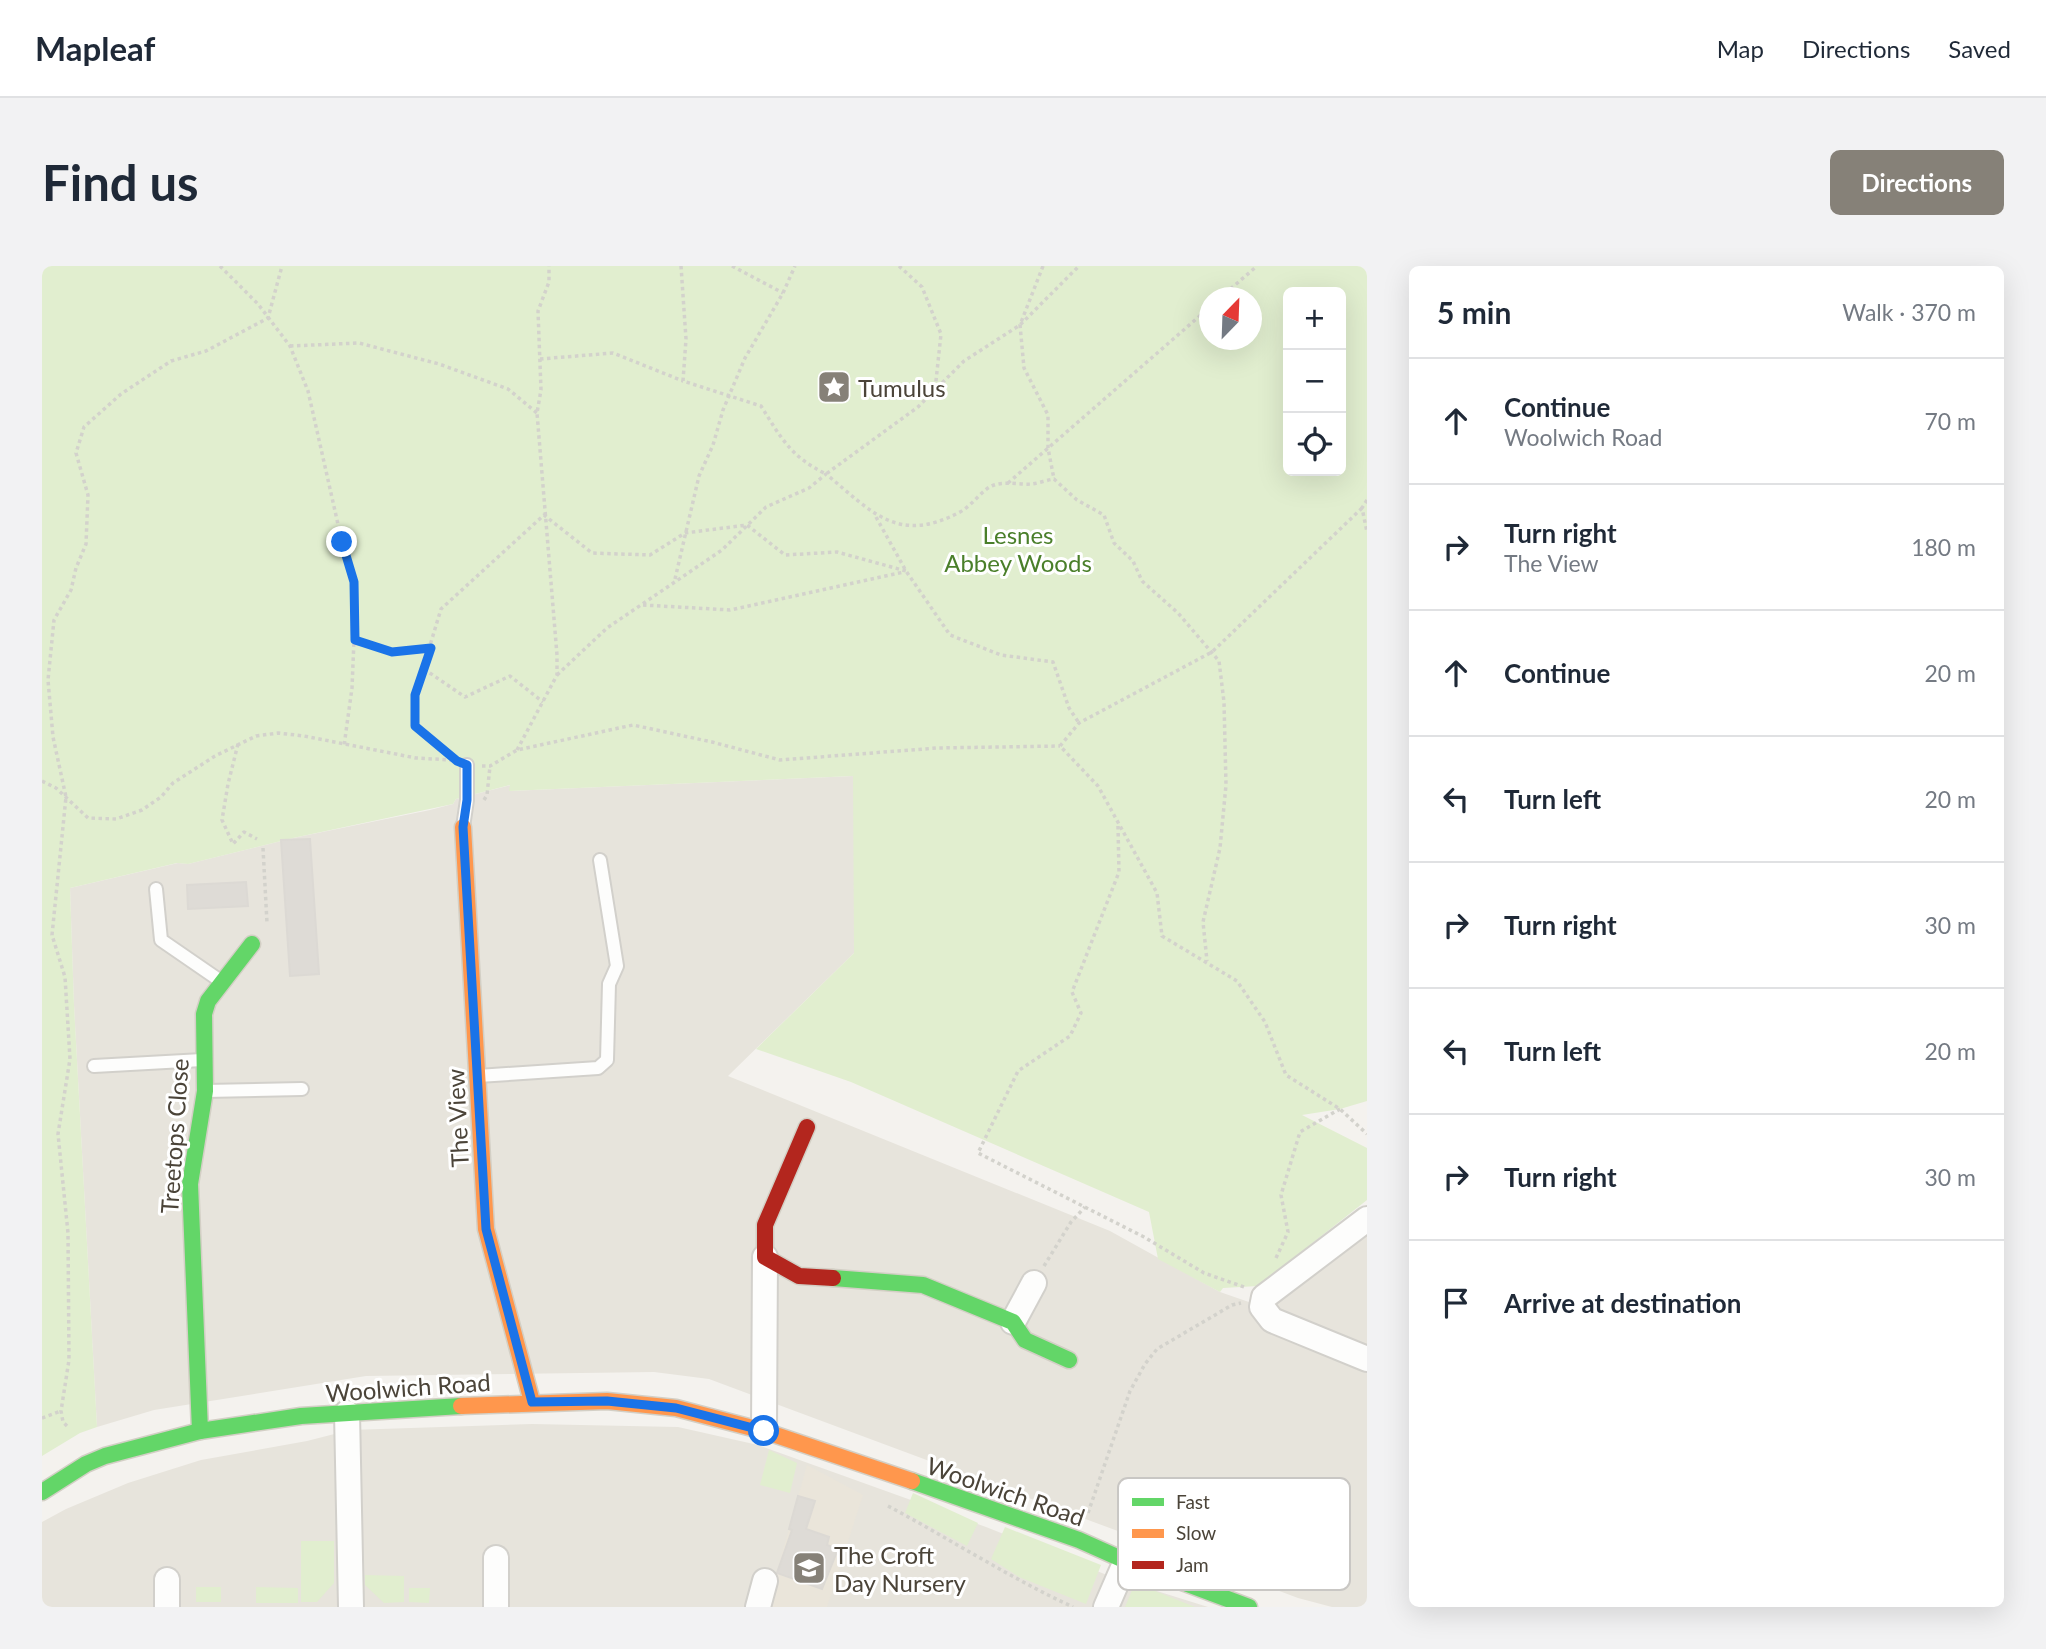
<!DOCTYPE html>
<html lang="en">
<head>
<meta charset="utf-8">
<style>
	body { margin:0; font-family:Lato,sans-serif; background:#f2f2f3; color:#1f2937 }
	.controls { position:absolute; right:21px; top:21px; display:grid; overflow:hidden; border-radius:10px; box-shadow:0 7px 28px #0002 }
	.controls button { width:63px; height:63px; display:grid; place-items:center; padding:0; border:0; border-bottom:2px solid #e0e1e3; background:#fff; color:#1f2937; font:35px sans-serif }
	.compass { position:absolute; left:1157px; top:21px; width:63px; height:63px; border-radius:50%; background:#fff; box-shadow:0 7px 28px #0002; rotate:23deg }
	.stop { position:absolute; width:21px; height:21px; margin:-16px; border:5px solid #1a73e8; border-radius:50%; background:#fff }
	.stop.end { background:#1a73e8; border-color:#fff; box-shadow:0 2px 7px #0008 }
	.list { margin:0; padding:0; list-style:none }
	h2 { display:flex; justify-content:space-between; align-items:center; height:91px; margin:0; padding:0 28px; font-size:30px }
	h2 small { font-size:23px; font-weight:400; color:#747a83 }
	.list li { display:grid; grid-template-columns:46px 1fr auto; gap:21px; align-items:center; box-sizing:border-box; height:126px; padding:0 28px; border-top:2px solid #e0e1e3 }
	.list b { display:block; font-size:26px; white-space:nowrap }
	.list p { margin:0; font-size:23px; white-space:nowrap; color:#747a83 }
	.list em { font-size:23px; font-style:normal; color:#747a83 }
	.icon { flex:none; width:38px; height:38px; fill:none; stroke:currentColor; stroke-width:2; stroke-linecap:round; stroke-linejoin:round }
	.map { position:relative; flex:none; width:1325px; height:1341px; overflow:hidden; border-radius:10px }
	header { display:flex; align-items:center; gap:42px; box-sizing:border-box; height:98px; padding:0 35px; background:#fff; border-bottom:2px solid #e0e1e3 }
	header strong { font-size:33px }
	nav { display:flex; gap:38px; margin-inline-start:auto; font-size:24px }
	.intro { display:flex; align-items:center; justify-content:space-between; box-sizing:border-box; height:168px; padding:0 42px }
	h1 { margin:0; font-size:49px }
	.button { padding:18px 32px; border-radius:10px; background:#868178; color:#fff; font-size:24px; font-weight:700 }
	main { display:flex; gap:42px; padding:0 42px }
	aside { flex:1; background:#fff; border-radius:10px; box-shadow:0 7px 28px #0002 }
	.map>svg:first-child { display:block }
	.residential { fill:#e7e4dc }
	.education { fill:#eae5da }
	.green { fill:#e1eecf; fill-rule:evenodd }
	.building { fill:#dedbd6; stroke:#dcd9d4; stroke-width:2 }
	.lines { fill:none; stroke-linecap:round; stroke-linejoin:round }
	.lane-casing { stroke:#d2d0cb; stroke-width:16 }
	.street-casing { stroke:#d2d0cb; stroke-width:28 }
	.fast-casing { stroke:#d3cfc5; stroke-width:19 }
	.slow-casing { stroke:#d3cfc5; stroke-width:19 }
	.jam-casing { stroke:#d3cfc5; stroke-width:19 }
	.path { stroke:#d3d2cc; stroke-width:3.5; stroke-dasharray:3.5 3.5; stroke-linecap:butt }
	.lane { stroke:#fdfdfc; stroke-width:12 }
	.street { stroke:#fdfdfc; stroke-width:24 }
	.fast { stroke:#63d668; stroke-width:16 }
	.slow { stroke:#ff974d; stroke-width:16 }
	.jam { stroke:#b3261e; stroke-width:16 }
	.route { stroke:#1a73e8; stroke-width:9 }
	.labels { text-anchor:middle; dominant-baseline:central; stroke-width:6; stroke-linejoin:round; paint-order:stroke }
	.poi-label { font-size:24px; fill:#4b4439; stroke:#fff; text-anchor:start }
	.park-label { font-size:24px; fill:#4a7f2a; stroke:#fff }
	.street-label { font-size:24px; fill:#4b4439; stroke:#fff }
	.key { fill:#fff; stroke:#c9c7c4; stroke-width:2 }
	.key-label { font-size:19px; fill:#4b4439 }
</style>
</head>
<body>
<header>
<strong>Mapleaf</strong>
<nav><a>Map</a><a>Directions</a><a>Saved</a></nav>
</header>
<div class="intro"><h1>Find us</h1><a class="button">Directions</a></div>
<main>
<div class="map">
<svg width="1325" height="1341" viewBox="0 0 1325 1341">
	<rect width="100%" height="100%" fill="#f4f2ee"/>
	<!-- residential -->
	<g class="residential">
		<polygon points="812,510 812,687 686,810 1068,965 1178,1026 1227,1043 1325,970 1325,1341 1290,1341 1256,1332 667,1113 612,1106 324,1110 112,1144 55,1161 32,739 28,622 136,597 146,598 251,572 388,544 411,538 414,533 469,519 468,525"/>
		<polygon points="490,1158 636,1161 716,1179 944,1261 1070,1311 1166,1341 0,1341 0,1256 24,1243 86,1217 159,1194 265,1175 308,1164"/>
	</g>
	<!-- education -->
	<polygon class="education" points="765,1199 821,1229 785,1341 725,1341"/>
	<!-- green -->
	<g class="green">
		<path d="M0,0H1325V835L1298,843L1260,849L1325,882V934L1216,1020L1181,1022L1178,1026L1116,993L1107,946L809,816L714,783L812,687L811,510L467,525L468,519L414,533L411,538L251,572L146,598L135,597L28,622L32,739L55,1161L38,1167L0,1190ZM1246,26H1299V205H1246ZM1168,32H1210V74H1168Z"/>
		<polygon points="727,1184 755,1197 748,1227 718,1219"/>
		<polygon points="871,1227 936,1257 925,1280 863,1247"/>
		<polygon points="963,1261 1059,1299 1044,1338 977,1311 949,1293"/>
		<polygon points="259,1275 292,1275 292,1317 275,1336 259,1336"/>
		<polygon points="323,1309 362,1310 362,1336 342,1337 323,1319"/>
		<polygon points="1093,1317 1153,1341 1083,1341"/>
		<rect x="154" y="1321" width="25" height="15"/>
		<polygon points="214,1321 256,1322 256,1337 214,1337"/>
		<polygon points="367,1322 388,1322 387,1337 367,1336"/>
	</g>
	<!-- building -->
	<g class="building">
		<polygon points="268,573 277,708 248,710 239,574"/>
		<polygon points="204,616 206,640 146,643 145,619"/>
		<polygon points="756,1230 773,1235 764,1263 787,1271 785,1279 796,1283 780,1323 735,1307 750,1264 747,1263"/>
	</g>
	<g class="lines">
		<defs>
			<g id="lane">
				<polyline points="421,561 425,534 425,499"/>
				<polyline points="114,623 119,674 180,716"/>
				<polyline points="52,800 160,794"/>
				<polyline points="436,810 556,802 565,794 567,718 575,700 558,594"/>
				<polyline points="163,825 260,823"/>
			</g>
			<g id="street">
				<polyline points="1325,953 1222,1031 1220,1041 1230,1054 1325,1093"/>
				<polyline points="971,1056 992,1017"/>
				<polyline points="305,1147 309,1341"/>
				<polyline points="722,1165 723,991"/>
				<polyline points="125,1314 125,1341"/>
				<polyline points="454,1341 454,1292"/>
				<polyline points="716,1341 723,1315"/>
				<polyline points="1064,1341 1084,1295"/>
			</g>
			<g id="fast">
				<polyline points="791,1012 881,1019 971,1056 983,1074 1027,1094"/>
				<polyline points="158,1165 148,918 163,825 162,748 166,735 210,678"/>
				<polyline points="870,1215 1037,1274 1084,1295 1207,1341"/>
				<polyline points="0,1226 44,1198 63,1190 158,1165 259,1150 419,1140"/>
			</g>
			<g id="slow">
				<polyline points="421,561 444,963 490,1136"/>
				<polyline points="419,1140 565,1135 634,1142 722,1165 870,1215"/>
			</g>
			<polyline id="jam" points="765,861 723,959 723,991 757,1010 791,1012"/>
		</defs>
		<!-- lane casing -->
		<use href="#lane" class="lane-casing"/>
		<!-- street casing -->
		<use href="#street" class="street-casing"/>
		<!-- fast casing -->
		<use href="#fast" class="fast-casing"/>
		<!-- slow casing -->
		<use href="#slow" class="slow-casing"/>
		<!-- jam casing -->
		<use href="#jam" class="jam-casing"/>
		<!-- path -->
		<g class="path">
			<polyline points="178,0 216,38 248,80 266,125 300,276 312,316 312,374 310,422 302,480"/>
			<path d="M639,0L644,73L641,115L719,140C739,172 749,191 784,208L876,141L922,95L978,59L1037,0"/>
			<polyline points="690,0 741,27"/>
			<polyline points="857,0 880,21 899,68 893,124"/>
			<polyline points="1001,0 978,59 982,102 1006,149 1006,182 1012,213"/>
			<polyline points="0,4 2,0"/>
			<polyline points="1178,32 1215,0"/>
			<polyline points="248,80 317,77 397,98 466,123 495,147"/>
			<polyline points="498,93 571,87 641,115"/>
			<polyline points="966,217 1168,41"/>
			<polyline points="1325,234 1320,242 1325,266"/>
			<polyline points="1320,242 1170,386 1037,457 1018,480 1056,520 1115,627 1120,670 1195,715 1223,756 1244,809 1298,843 1325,868"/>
			<polyline points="834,251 864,305 908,369 959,389 1011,396 1027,442 1037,457"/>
			<polyline points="633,313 657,210 671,179 681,144 703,92 741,27 753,0"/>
			<polyline points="601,339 688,344 862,306"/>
			<polyline points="312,374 350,386 389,382"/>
			<polyline points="382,403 423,431 468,410 501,436"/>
			<path d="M515,409L565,362L680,284L724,241L767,222L784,208C830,246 856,279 918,246C931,239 940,223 952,219C965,215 978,219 990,218C997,217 1005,214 1012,213L1035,234L1062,249L1072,277L1091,295L1100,315L1136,347L1177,395L1182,436L1184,519L1178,582L1161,656L1165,695"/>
			<polyline points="196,478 186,518 180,554 191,578 202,566 215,573"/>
			<polyline points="475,484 515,409 515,389 495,147 499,124 496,45 507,16 507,0"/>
			<polyline points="410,491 373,460 373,429 399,343 502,249 550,287 608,289 643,267 705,259 743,289 795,286 864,305"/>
			<polyline points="440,500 448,500 475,484 591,459 670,476 738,494 895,482 1018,480"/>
			<polyline points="0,515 14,522 46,552 74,553 100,544 119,531 131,517 173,490 214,470 236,467 262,470 374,492 409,494"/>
			<polyline points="442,534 445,529 448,500"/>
			<polyline points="1076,560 1077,606 1030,726 1039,747 1028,770 976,805 936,887 1102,971 1162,1007 1205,1022"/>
			<polyline points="221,582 225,657"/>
			<polyline points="1234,992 1246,966 1239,929 1258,866 1298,843"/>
			<polyline points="1002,1000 1029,956 1043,941"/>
			<polyline points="0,1152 19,1145"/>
			<polyline points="25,1160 21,1156 19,1145 27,1094 26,967 16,868 28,793 23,711 10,669 24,531 11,471 6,414 12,354 29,324 34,302 44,278 46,229 34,187 42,161 79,128 129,95 164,85 226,52 240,0"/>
			<path d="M846,1240C908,1273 968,1312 1031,1341"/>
			<polyline points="1046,1247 1088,1125 1103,1098 1115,1083 1190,1039 1199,1037"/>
		</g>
		<!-- lane -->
		<use href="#lane" class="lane"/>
		<!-- street -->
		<use href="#street" class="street"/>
		<!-- fast -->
		<use href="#fast" class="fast"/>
		<!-- slow -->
		<use href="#slow" class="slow"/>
		<!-- jam -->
		<use href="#jam" class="jam"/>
	</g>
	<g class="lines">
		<!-- route -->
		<polyline class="route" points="300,276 312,316 313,374 350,386 389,382 373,429 373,460 415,495 425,499 425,534 421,561 444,963 490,1136 565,1135 634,1142 722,1165"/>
	</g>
	<!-- icons -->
	<defs>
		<symbol id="sight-square" viewBox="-11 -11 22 22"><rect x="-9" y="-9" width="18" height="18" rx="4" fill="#868178" stroke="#fff"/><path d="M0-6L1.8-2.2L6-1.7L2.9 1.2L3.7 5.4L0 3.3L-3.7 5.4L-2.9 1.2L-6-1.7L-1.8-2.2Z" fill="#fff"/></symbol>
		<symbol id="school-square" viewBox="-11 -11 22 22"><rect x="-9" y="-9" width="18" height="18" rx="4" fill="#868178" stroke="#fff"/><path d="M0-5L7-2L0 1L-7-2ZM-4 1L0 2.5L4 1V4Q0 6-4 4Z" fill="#fff"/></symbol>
	</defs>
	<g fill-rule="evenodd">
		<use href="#sight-square" x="773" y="102" width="38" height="38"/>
		<use href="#school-square" x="748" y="1283" width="38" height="38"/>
	</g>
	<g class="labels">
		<!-- poi labels -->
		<g class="poi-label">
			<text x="816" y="121">Tumulus</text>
			<text x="792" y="1288">The Croft<tspan x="792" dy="28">Day Nursery</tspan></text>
		</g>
		<!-- park labels -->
		<g class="park-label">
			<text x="976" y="268">Lesnes<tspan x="976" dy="28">Abbey Woods</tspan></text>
		</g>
		<!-- street labels -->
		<g class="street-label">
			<text transform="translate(415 852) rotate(-93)">The View</text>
			<text transform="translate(132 870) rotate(-86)">Treetops Close</text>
			<text transform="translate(366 1121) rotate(-4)">Woolwich Road</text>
			<text transform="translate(964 1225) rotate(19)">Woolwich Road</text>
		</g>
	</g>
	<!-- legend -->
	<rect x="1076" y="1212" width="232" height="112" rx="10" class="key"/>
	<rect x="1090" y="1232" width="32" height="8" fill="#63d668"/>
	<rect x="1090" y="1263" width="32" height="9" fill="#ff974d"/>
	<rect x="1090" y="1295" width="32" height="8" fill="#b3261e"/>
	<g class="key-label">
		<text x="1134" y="1243">Fast</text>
		<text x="1134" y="1274">Slow</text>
		<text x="1134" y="1306">Jam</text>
	</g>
</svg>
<div class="controls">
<button>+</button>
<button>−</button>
<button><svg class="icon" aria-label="locate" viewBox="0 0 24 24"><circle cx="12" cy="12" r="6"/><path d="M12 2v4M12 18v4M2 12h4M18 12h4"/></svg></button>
</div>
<svg class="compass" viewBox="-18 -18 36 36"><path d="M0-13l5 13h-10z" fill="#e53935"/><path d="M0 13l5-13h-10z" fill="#747a83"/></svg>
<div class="stop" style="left:722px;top:1165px"></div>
<div class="stop end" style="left:300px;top:276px"></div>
</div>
<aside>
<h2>5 min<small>Walk · 370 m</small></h2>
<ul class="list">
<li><svg class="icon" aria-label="ahead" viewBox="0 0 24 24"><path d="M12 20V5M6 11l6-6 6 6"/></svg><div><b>Continue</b><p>Woolwich Road</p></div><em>70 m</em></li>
<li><svg class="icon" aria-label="right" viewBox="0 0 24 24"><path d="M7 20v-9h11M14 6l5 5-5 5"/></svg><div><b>Turn right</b><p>The View</p></div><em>180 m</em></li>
<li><svg class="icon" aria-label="ahead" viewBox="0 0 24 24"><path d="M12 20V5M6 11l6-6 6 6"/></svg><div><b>Continue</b></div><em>20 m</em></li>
<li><svg class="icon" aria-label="left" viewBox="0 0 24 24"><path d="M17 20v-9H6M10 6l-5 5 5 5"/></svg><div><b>Turn left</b></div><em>20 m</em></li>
<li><svg class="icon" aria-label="right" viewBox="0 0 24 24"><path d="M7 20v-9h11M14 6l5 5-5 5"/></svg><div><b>Turn right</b></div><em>30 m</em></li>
<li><svg class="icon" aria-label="left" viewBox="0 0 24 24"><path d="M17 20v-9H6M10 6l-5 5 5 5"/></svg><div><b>Turn left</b></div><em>20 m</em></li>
<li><svg class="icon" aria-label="right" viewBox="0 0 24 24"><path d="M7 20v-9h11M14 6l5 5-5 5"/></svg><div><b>Turn right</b></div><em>30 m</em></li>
<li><svg class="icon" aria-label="arrive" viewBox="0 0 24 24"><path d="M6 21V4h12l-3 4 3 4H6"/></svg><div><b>Arrive at destination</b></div></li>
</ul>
</aside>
</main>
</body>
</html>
